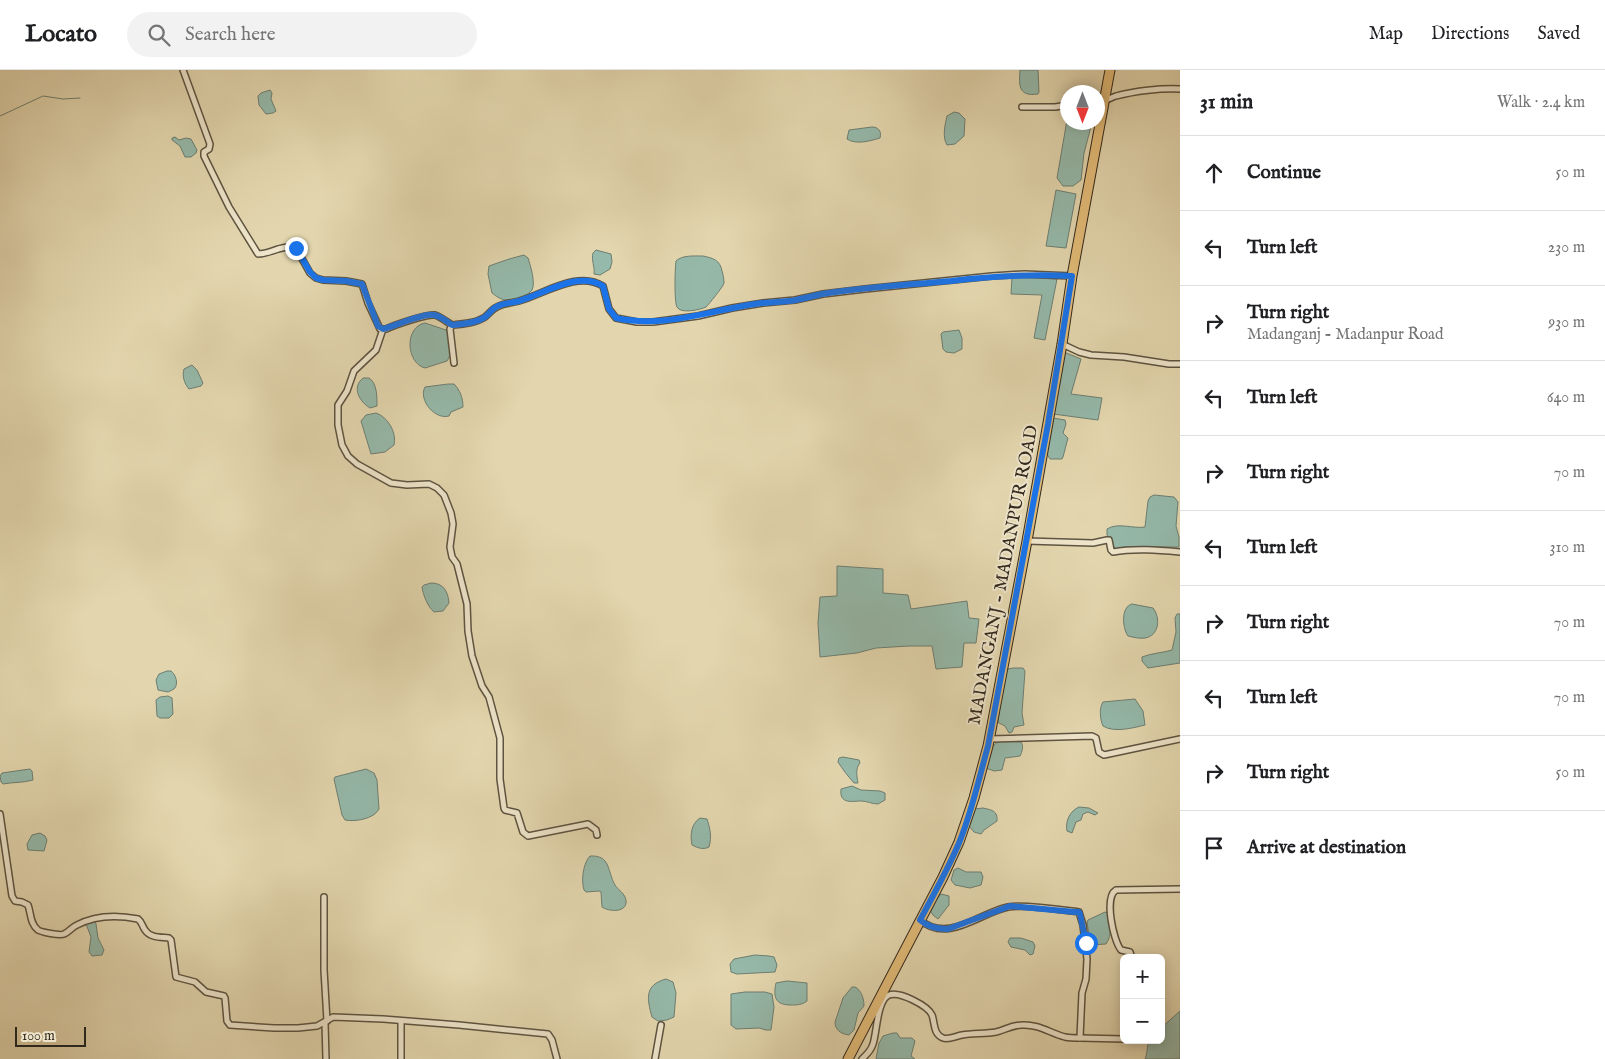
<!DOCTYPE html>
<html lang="en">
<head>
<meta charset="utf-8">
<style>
	body { margin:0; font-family:"IM FELL English",serif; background:#f2f2f2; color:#202124 }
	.controls { position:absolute; right:15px; bottom:15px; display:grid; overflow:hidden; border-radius:8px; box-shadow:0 2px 12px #0003 }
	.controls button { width:45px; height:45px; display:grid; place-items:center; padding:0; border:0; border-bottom:1px solid #e0e0e0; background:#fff; color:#202124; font:25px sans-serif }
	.compass { position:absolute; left:1060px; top:15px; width:45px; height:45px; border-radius:50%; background:#fff; box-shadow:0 2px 12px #0003; rotate:180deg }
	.scale { position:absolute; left:15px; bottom:12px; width:71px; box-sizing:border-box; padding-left:5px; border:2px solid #32291d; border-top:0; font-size:14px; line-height:18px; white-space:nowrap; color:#32291d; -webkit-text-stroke:4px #ede4ca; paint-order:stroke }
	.stop { position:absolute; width:15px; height:15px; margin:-11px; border:4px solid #1a73e8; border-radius:50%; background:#fff }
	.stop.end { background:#1a73e8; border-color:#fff; box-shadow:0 1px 5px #0008 }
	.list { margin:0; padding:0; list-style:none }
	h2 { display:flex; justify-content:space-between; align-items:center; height:65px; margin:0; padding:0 20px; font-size:21px }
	h2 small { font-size:16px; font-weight:400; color:#757577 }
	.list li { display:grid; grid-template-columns:32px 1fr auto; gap:15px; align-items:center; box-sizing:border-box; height:75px; padding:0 20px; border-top:1px solid #e0e0e0 }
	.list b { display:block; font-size:19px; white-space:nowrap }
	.list p { margin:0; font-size:16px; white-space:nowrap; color:#757577 }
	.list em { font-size:16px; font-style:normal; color:#757577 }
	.icon { flex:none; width:28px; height:28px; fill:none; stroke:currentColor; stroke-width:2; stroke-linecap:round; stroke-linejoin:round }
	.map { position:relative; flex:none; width:1180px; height:989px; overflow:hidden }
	header { display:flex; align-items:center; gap:30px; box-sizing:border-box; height:70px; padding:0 25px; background:#fff; border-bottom:1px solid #e0e0e0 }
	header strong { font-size:24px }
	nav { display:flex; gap:28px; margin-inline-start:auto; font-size:18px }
	.search { width:350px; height:45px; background:#f2f2f2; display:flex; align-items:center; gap:12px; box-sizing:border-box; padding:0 18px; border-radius:28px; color:#757577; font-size:19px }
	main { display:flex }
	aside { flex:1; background:#fff }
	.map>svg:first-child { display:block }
	.water { fill:#95b9aa; stroke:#6d7f72 }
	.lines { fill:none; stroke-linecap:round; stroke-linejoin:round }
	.stream { stroke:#6d7f72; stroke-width:1 }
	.minor-casing { stroke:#5e5441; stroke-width:8 }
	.primary-casing { stroke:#32291d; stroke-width:11 }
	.minor { stroke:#ede4ca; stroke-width:5 }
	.primary { stroke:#e2bb77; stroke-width:9 }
	.route { stroke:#1a73e8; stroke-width:6 }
	.labels { text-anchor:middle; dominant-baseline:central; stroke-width:4; stroke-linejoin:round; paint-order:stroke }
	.street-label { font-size:18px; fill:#32291d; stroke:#ede4ca }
</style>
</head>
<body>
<header>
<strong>Locato</strong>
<div class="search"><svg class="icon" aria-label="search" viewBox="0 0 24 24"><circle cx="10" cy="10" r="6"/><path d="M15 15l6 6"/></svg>Search here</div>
<nav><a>Map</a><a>Directions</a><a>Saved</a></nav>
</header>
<main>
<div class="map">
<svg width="1180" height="989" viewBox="0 0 1180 989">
	<rect width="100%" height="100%" fill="#e3d6ae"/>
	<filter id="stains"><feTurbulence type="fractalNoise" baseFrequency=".004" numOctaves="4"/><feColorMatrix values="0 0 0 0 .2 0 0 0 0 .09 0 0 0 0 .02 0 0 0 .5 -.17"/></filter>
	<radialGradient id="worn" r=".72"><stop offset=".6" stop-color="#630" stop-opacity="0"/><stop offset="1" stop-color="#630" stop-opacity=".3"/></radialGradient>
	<!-- water -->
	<g class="water">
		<path d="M1020,0H1038L1039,22L1038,24C1018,27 1019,15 1020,0Z"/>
		<polygon points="270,20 272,23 271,29 276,41 273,43 266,44 259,35 258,26 261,23"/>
		<path d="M954,42L959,43L965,49L964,66L955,74L947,75C942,67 945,55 947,46Z"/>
		<polygon points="1067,50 1068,52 1092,53 1084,83 1081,110 1073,116 1063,116 1057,108"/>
		<path d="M872,57C878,57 882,61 880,68C870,71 856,75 847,69L849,60Z"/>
		<polygon points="175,67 179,70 186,68 191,69 197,80 196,83 191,87 185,87 180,76 172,70 172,68"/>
		<polygon points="1056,120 1076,124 1066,178 1046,176"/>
		<path d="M596,180L611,184L612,192L610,199L600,205L594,204C595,197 591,190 593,183Z"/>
		<path d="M524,185L528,188C530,194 536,213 532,220C528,226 513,231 506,230C501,230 496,226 492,223L488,204L489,196L509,189Z"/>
		<path d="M703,186C713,188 720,190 722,201C723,204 724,209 724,213C724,216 708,235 706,237C700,240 680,244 677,237C674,232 675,197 676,191C682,185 694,186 703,186Z"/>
		<polygon points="1012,207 1057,209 1045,270 1034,268 1042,225 1011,224"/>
		<path d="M425,253L446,260C450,269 453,283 447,291L425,298C406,293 404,257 425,253Z"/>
		<polygon points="959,260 962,268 962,279 954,283 946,282 943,279 941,264 943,262"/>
		<polygon points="1064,282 1081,289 1071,324 1102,328 1098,350 1053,344"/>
		<path d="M192,295L197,300L203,313L201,316L189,319C184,313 182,306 184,299Z"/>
		<path d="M363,308H369C377,313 377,326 377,336L370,338C360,332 351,318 363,308Z"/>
		<path d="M448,314H454C460,320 463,328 463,337L451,342L449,346C435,350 418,330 425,317Z"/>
		<path d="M376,343C388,347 397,363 394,375L385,382L371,384L361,351L366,345Z"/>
		<polygon points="1053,348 1065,350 1066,354 1063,363 1068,368 1063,387 1062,389 1050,389 1047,384"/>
		<path d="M1154,425L1174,427L1178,432L1176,456L1179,467V477H1125L1113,479L1112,472L1107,465V459C1118,452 1133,459 1145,457L1148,431L1150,427Z"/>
		<polygon points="837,496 883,499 883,523 908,525 911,539 967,531 969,548 979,549 976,573 964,573 962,597 936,599 932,576 909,576 876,578 857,583 820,587 818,553 820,527 837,526"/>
		<path d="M431,513C444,513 448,522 449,533L443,541L434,542C428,537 423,525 422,517L424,515Z"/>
		<path d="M1132,534L1153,538C1161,548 1159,566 1145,568C1139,569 1133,567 1128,566C1122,557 1121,537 1132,534Z"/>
		<path d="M1177,544H1180V593L1148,598L1142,591V587C1152,583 1162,583 1172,580L1176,562L1175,548Z"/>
		<polygon points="1013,598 1023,598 1025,601 1022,643 1024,655 1014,657 1012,662 1009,663 1005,656 999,653 998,651 1005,604 1008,599"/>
		<path d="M167,601H171C176,605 179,614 174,619L168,622L158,620L156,610L159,604Z"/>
		<polygon points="160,627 168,626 172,628 173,644 169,648 160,648 157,646 156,630"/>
		<path d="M1135,629L1143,641L1145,655C1133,658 1114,663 1103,656C1100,649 1099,638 1103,632Z"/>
		<path d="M1000,671L1021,672C1024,676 1022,682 1020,686L1005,688L1002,700L994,701L986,698C989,687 989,675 1000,671Z"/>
		<path d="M843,687L859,690L860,693C855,698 857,707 858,713H854C848,706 843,700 838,692L839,688Z"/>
		<path d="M30,699L32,701L33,710C23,713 13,712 3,714L1,712L0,706L2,703Z"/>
		<path d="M366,699L374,703L377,710L379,739C374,749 355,752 345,750L342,745L334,709L335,707Z"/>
		<path d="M852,716L861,720L880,721L885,723V730L878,734C872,734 867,731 861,731C853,731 839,735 841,719Z"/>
		<path d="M1079,737L1089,738L1098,743L1095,745L1088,742L1083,744L1081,750L1076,752L1072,763L1067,761C1065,751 1070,741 1079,737Z"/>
		<path d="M983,738C992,740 998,741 997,751L984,760L981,764L974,762L969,756L975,739Z"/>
		<path d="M700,748L707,749C710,758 712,767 709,777C703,780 698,778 692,775C690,765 691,754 700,748Z"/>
		<polygon points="40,763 45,766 47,770 44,781 28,780 27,774 32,765"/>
		<path d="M590,786C611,785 607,801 615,815C618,820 622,821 625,827C631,842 611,843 602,837L601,822L599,821L586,822L584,820C581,811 583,793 590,786Z"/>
		<polygon points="958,798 966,802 981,802 983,807 981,815 970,818 955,815 951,810 954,800"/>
		<polygon points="941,824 949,826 949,835 938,849 933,845 929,839"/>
		<path d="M1105,842L1108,843C1110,854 1113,864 1106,874L1091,875L1088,874L1089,865L1087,852L1088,850Z"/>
		<polygon points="91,852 95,852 96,854 98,868 104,880 102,885 92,886 89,882 91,867 86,854"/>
		<polygon points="1010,868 1021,868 1033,872 1035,876 1033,884 1030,885 1025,880 1011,877 1008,872"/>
		<polygon points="755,885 769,886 774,887 777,895 775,902 737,904 731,902 730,894 734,889"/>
		<path d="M666,909L673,912L676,923L674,947L667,950L658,951L652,947C647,929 644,915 666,909Z"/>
		<path d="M787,911L807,913V931C802,935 797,935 791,935C775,935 773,927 776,913Z"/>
		<path d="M852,917H855C861,920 864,928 864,936L858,943L854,960L849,965C841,964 835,960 835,952L843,928Z"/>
		<polygon points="745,922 765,922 772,924 774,937 771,960 766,960 759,958 736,959 731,955 731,924"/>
		<path d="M1180,941V989H1145C1148,982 1146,977 1150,970H1161V958Z"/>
		<polygon points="893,963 897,963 900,968 912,968 915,971 911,986 915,989 876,989 879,973 883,966"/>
	</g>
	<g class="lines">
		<!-- stream -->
		<polyline class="stream" points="0,46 43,26 63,29 80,28"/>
		<defs>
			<g id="minor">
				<path d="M183,0L210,74L209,79L204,82V86L229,137L258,184C271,184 282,174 296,178L310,203L316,208L323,210L346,211L362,214L368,233L380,259H386C395,255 426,244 435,245C441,247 447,252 452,255"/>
				<path d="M1098,32C1105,31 1110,28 1116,26C1135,21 1161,18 1180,19"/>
				<polyline points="1022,37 1055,37 1068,35"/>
				<polyline points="383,259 376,280 354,301 347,321 338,335 338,355 342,375 348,386 357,394 391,413 407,415 429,414 437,418 444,425 451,443 453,454 450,477 452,487 457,494 467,534 468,561 472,586 482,616 489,627 500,668 500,709 504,738 505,740 517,743 523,762 528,766 588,754 596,760 597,765"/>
				<polyline points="1062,274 1079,282 1091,285 1124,287 1169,294 1180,294"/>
				<path d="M454,293L450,259L452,255C463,254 476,253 485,247C489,244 492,239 497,237C503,233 512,233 519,231C544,224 578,200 603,216L609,239L616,248L637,252H653L698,246L732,238L763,233L795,230L823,224L865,219L992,206L1024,204L1072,206"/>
				<path d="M1027,471L1093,473L1107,470H1109L1111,480L1113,482C1135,478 1158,480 1180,482"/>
				<polyline points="990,669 1092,666 1096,668 1099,682 1104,685 1180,669"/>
				<path d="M0,744L12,826L15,831L22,832L28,835C31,843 30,854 38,860C41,862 60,866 64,864C69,862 72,857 77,855C96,845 118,845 138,849C142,852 142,856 145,860C150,868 161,867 169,868L171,870L176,907L195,912L206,922L224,926L225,928L227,951L230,955L274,958H298L317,956L333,947L383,949L459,955L548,964L552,970L557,989"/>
				<polyline points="324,827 324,900 327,951"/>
				<path d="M1132,888L1130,882L1121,880C1113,870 1104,827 1116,820L1180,819"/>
				<polyline points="325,953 326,989"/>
				<polyline points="1080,968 1124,969"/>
				<polyline points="1135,970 1138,970"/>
				<polyline points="401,989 401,951"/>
				<polyline points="655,989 661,955"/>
				<path d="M862,989C867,984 871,981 873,974C877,962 877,930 889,925C900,921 928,936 932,945C935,953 933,964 943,968C949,970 956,966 962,965C973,963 985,964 996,962C1005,960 1012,955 1022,955C1038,954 1050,963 1065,967C1070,968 1075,968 1080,968L1082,923L1086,909L1087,889L1083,855L1079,842C1063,840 1023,834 1008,837C981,842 948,874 920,850"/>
			</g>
			<polyline id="primary" points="848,989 943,807 959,772 974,728 988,676 1027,471 1062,274 1072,206 1110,0"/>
		</defs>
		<!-- minor casing -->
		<use href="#minor" class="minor-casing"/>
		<!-- primary casing -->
		<use href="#primary" class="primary-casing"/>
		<!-- minor -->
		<use href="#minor" class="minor"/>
		<!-- primary -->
		<use href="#primary" class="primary"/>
	</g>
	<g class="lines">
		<!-- route -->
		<path class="route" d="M296,178L310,202L316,208L323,210L346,211L362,214L378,256L383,259C395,256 423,243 434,245C441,246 447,252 452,255C463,254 476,253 485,247C489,244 492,239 496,237C503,233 512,233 519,231C544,224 578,200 603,216L609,239L616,248C666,259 713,239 762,233C774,232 785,232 796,230C805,228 814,226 822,224C865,217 908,215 951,211C994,206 1029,204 1072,206L1048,354L988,676C979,708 972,742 959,773C948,799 934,824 920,850C928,857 937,859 948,859L1010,836L1075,842H1079L1080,844L1086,873"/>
	</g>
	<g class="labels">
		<!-- street labels -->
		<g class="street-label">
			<text transform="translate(1004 505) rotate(-79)">MADANGANJ - MADANPUR ROAD</text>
		</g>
	</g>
	<rect width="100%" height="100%" filter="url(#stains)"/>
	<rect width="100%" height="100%" fill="url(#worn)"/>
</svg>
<div class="controls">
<button>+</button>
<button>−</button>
</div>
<svg class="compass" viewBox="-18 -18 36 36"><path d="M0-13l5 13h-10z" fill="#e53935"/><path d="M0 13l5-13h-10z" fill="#757577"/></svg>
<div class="scale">100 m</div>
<div class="stop" style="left:1086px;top:873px"></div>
<div class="stop end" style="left:296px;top:178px"></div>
</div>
<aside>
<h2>31 min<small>Walk · 2.4 km</small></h2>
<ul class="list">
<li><svg class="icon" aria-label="ahead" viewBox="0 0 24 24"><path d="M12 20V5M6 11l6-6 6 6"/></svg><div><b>Continue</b></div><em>50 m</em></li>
<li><svg class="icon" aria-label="left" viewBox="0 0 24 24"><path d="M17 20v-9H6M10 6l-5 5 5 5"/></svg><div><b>Turn left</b></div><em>230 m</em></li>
<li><svg class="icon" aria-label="right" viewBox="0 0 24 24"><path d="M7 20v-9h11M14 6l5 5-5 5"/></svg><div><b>Turn right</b><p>Madanganj - Madanpur Road</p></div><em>930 m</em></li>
<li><svg class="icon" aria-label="left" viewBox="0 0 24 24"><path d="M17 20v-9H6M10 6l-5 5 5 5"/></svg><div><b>Turn left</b></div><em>640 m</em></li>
<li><svg class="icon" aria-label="right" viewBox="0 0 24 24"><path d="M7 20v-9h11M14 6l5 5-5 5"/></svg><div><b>Turn right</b></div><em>70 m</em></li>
<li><svg class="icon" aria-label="left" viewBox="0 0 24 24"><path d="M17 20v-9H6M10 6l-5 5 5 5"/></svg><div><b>Turn left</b></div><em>310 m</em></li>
<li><svg class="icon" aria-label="right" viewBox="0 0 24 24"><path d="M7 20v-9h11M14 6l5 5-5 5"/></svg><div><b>Turn right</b></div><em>70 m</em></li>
<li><svg class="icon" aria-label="left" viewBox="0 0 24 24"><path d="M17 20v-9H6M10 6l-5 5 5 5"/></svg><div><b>Turn left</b></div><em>70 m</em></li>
<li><svg class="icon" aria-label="right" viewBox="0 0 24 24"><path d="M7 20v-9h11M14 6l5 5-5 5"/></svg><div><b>Turn right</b></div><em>50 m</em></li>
<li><svg class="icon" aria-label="arrive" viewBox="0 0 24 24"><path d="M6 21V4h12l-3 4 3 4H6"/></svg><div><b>Arrive at destination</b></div></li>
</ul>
</aside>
</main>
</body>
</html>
